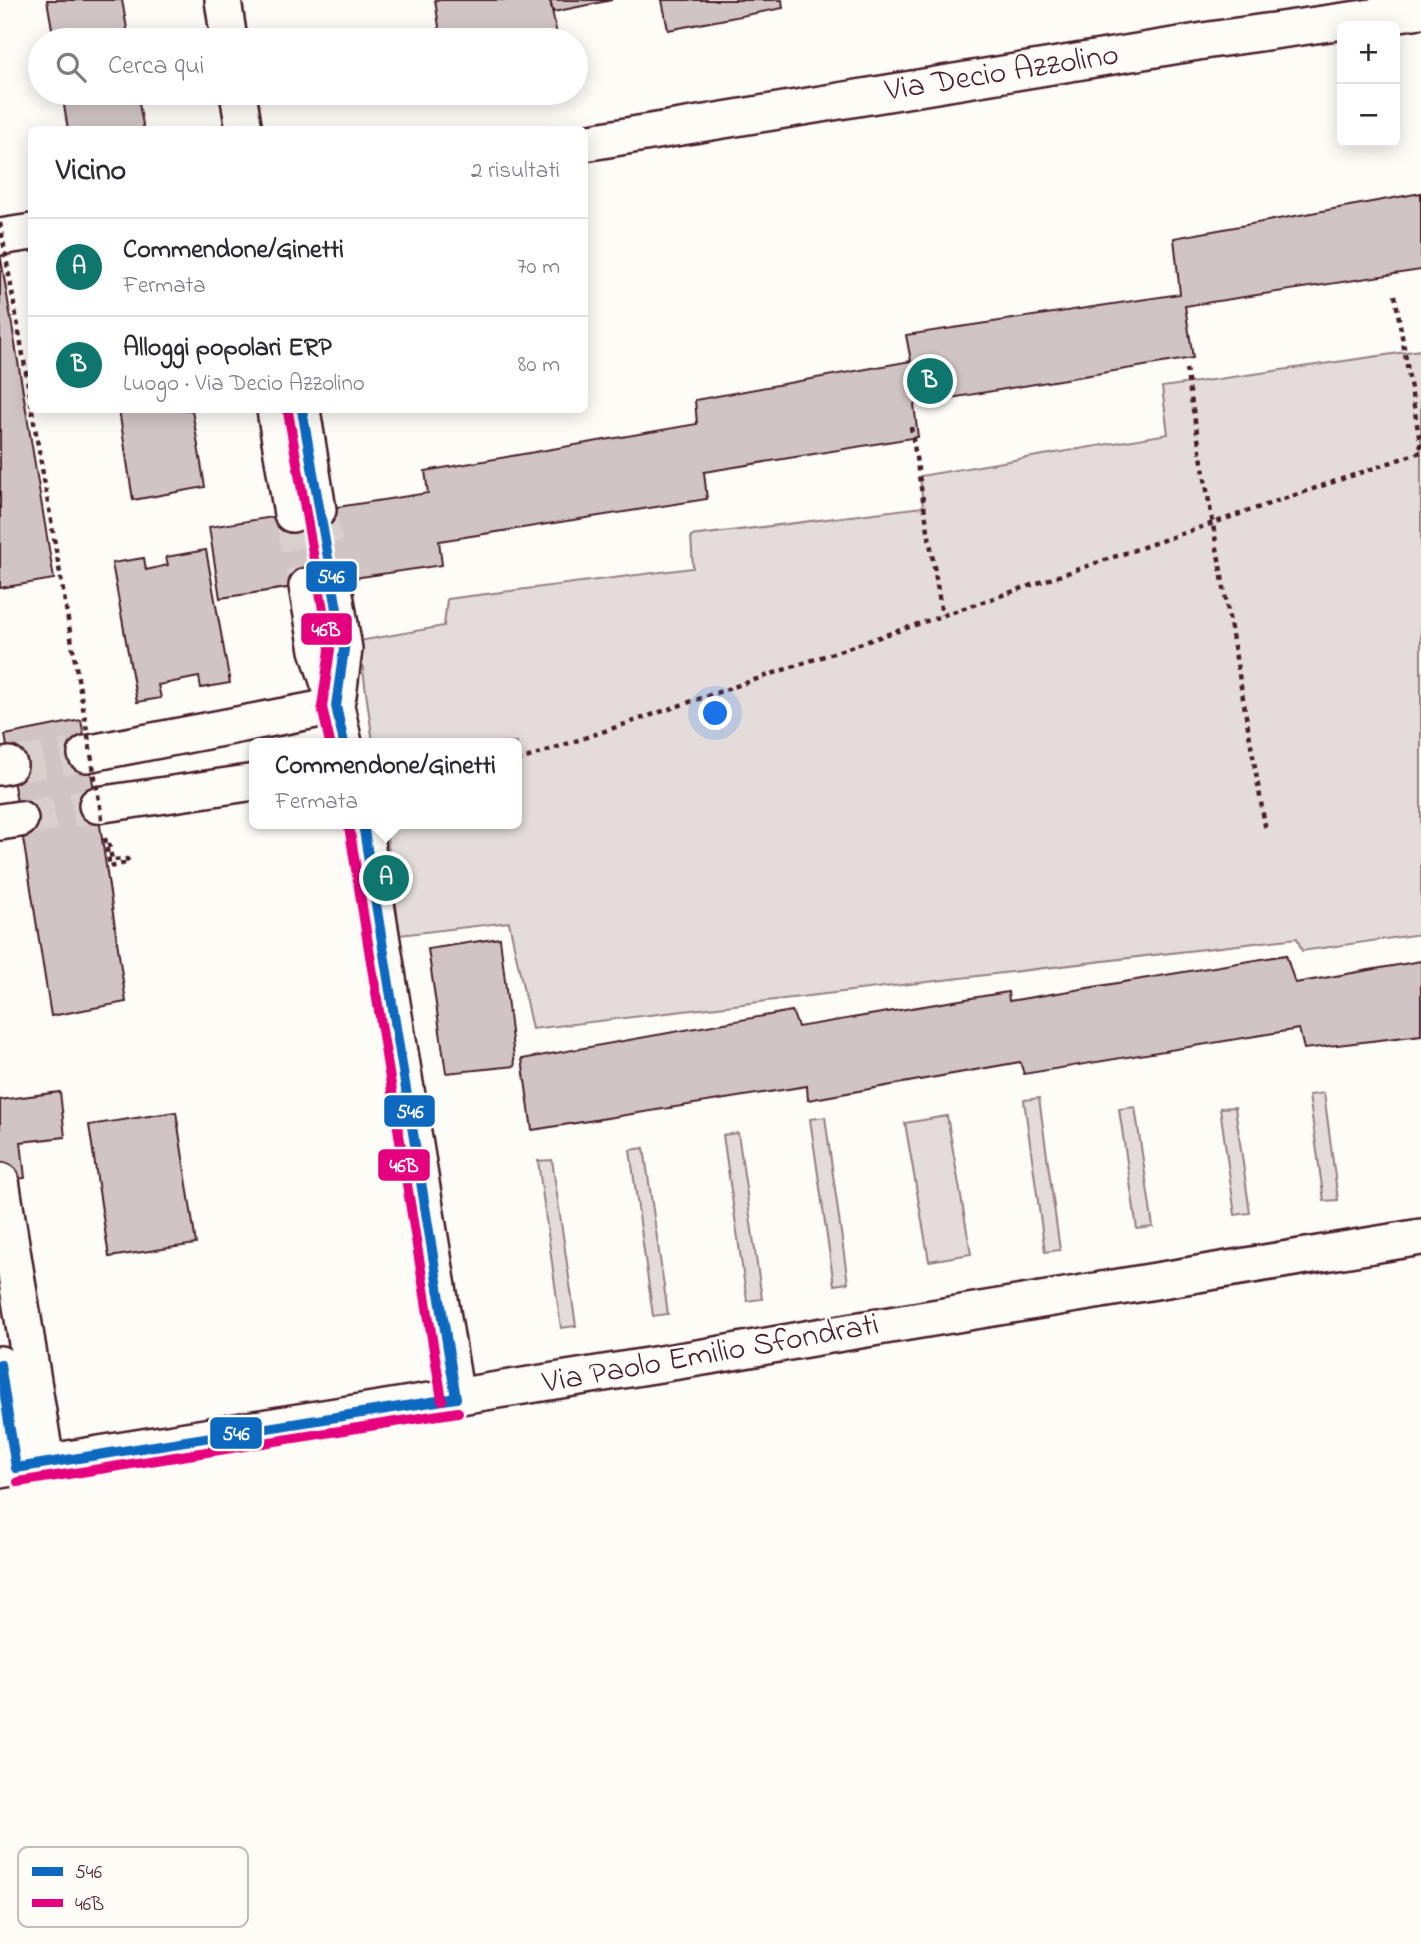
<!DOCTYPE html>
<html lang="it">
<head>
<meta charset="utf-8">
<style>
	body { margin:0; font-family:"Indie Flower",sans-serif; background:#f2f2f3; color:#2b2b33 }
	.controls { position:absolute; right:21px; top:21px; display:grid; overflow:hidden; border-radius:10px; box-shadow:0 4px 18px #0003 }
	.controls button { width:63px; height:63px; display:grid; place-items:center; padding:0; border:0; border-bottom:2px solid #e1e1e2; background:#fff; color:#2b2b33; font:35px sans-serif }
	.you { position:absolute; left:716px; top:714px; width:24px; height:24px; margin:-18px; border:5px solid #fff; border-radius:50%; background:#1a73e8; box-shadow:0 0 0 10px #1a73e833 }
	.badge { display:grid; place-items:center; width:46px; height:46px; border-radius:50%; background:#0f766e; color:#fff; font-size:23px; font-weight:700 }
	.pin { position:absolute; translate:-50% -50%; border:4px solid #fff; box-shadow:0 2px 7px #0006 }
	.popup { position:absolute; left:249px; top:738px; width:273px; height:91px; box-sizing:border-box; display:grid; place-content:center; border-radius:10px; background:#fff; filter:drop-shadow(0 2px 5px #0005); font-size:23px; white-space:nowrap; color:#7c7c81 }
	.popup b { font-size:26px; color:#2b2b33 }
	.popup::after { content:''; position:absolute; left:50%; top:100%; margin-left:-14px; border:14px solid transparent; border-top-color:#fff }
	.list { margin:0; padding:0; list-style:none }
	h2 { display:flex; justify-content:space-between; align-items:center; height:91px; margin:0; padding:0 28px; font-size:30px }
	h2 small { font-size:23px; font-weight:400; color:#7c7c81 }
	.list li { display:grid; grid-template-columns:46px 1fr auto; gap:21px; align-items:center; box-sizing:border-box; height:98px; padding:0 28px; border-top:2px solid #e1e1e2 }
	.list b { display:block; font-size:26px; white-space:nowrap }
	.list p { margin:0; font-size:23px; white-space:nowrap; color:#7c7c81 }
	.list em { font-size:23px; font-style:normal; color:#7c7c81 }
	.icon { flex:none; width:38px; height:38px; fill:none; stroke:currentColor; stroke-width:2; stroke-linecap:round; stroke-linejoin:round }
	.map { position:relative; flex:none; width:1421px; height:1945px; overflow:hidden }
	.search { position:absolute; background:#fff; box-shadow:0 4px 18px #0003; left:28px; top:28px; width:560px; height:77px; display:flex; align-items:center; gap:18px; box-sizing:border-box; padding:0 24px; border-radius:38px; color:#7c7c81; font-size:26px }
	.panel { position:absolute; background:#fff; box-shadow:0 4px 18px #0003; left:28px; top:126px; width:560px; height:287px; border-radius:10px }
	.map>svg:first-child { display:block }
	.green { fill:#e3dcda; stroke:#967e82; stroke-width:2 }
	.building { fill:#d0c5c4; stroke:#4a1f2b; stroke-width:2 }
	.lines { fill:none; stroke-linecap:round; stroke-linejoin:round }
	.street-tunnel { stroke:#d9d0ce; stroke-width:35; stroke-dasharray:35 18; stroke-linecap:butt }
	.street-casing { stroke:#4a1f2b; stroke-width:40 }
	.path { stroke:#4a1f2b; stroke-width:4.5; stroke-dasharray:5 5; stroke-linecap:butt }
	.street { stroke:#fdfcf7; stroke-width:35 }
	.path-bridge { stroke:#4a1f2b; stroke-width:4.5; stroke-dasharray:5 5; stroke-linecap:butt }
	.bus-1-casing { stroke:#fdfcf7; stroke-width:16 }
	.bus-2-casing { stroke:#fdfcf7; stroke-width:16 }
	.bus-1 { stroke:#0c69bf; stroke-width:10 }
	.bus-2 { stroke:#e5007d; stroke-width:10 }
	.labels { text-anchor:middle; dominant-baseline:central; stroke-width:5; stroke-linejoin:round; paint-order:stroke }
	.street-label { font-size:32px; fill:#4a1f2b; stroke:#fdfcf7 }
	.key { fill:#fdfcf7; stroke:#c7baba; stroke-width:2 }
	.key-label { font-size:19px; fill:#4a1f2b }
	.line-badge { stroke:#fdfcf7; stroke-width:2.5 }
	.badge-label { font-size:19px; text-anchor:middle; font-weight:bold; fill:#fff }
</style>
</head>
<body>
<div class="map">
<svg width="1421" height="1945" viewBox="0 0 1421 1945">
	<rect width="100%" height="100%" fill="#fdfcf7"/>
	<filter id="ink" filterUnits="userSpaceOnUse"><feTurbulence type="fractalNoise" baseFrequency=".0143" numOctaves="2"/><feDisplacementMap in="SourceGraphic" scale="14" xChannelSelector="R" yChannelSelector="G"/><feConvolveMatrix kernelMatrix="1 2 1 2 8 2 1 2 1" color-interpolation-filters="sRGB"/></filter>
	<g filter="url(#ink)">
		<!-- green -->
		<g class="green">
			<polygon points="1421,350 1421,934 1302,951 1297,938 532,1029 509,922 400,935 385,824 517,824 517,743 373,743 359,641 444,626 447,599 693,568 691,536 923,507 920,476 1168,434 1162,387"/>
			<polygon points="1324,1093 1338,1200 1324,1201 1309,1095"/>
			<polygon points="1039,1098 1060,1250 1045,1252 1024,1100"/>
			<polygon points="1135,1107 1153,1227 1137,1229 1119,1109"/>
			<polygon points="1235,1107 1250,1213 1235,1215 1220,1108"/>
			<polygon points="947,1116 971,1254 929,1261 905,1123"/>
			<polygon points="825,1117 848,1283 834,1285 810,1119"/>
			<polygon points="738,1133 762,1299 747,1301 723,1135"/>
			<polygon points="644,1148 668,1314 653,1316 630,1150"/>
			<polygon points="552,1160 576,1326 561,1328 538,1161"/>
		</g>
		<!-- building -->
		<g class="building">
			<polygon points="47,0 122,0 129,40 54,40"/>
			<polygon points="435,0 550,0 558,40 441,40"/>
			<polygon points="550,0 612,0 553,12"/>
			<polygon points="662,0 782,0 783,8 668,30"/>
			<polygon points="62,93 137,93 144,130 68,130"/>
			<polygon points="1421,193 1421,270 1185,306 1193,358 914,404 918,437 704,472 707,499 439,541 442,565 220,598 209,527 428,493 425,471 697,424 695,400 911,361 906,335 1180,294 1174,238"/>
			<polygon points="0,253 54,579 0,588"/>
			<polygon points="119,410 192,410 205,487 133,500"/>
			<polygon points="206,550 230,683 201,688 199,677 158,685 161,698 137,702 112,563 144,558 146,570 168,565 166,557"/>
			<polygon points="81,720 97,805 126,1002 51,1016 20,819 5,735"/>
			<polygon points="500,938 515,1066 446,1073 428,949"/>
			<polygon points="1286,955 1295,983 1421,961 1421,1035 1304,1049 1299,1029 1024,1074 1020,1062 808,1100 807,1086 532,1130 522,1059 792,1011 798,1027 1008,992 1009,1001"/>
			<polygon points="60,1092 65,1137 21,1142 25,1178 0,1181 0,1100"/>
			<polygon points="176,1112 196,1244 109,1257 89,1125"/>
		</g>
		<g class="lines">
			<!-- street-tunnel -->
			<g class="street-tunnel">
				<polyline points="318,510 333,582"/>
				<polyline points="292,514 307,586"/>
				<polyline points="9,765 86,754"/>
				<polyline points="20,819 97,805"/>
			</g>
			<defs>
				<g id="street">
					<polyline points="223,0 229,40"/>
					<polyline points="238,93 244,130"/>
					<polyline points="584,143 1210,40 1421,10"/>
					<polyline points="0,237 32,232"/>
					<polyline points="275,410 292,514"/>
					<polyline points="302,410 318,510"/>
					<polyline points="333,582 344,649 338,696"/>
					<polyline points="307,586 318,650 336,706 344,743"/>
					<polyline points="86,754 336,706"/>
					<polyline points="0,767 9,765"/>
					<polyline points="97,805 255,782"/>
					<polyline points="0,822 20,819"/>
					<polyline points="363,824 456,1398"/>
					<polyline points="1,1181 46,1462"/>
					<polyline points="0,1364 16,1468"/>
					<polyline points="0,1470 716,1355 812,1338 1421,1237"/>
				</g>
			</defs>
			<!-- street casing -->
			<use href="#street" class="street-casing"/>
			<!-- path -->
			<g class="path">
				<polyline points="1395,295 1421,448"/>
				<polyline points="1186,369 1266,831"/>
				<polyline points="911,427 942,615"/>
				<polyline points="517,761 1421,452"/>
				<polyline points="105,838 110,867 129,862 127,859 112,860 108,839"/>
			</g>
			<!-- street -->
			<use href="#street" class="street"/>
			<!-- path-bridge -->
			<g class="path-bridge">
				<polyline points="0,223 32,407"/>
				<polyline points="32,410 103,824"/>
			</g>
			<defs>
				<g id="bus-1">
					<polyline points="302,410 344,649 336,706 344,743"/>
					<polyline points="363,824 456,1398"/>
					<polyline points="0,1364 16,1468"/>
					<polyline points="16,1468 456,1398"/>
				</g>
				<g id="bus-2">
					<polyline points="288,412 330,649 322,707 330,743"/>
					<polyline points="349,826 442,1400"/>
					<polyline points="18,1482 458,1412"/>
				</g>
			</defs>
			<!-- bus-1 casing -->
			<use href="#bus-1" class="bus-1-casing"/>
			<!-- bus-2 casing -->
			<use href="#bus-2" class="bus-2-casing"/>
			<!-- bus-1 -->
			<use href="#bus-1" class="bus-1"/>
			<!-- bus-2 -->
			<use href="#bus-2" class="bus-2"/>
		</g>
	</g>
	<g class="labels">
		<!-- street labels -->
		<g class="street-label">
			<text transform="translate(1002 74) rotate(-9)">Via Decio Azzolino</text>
			<text transform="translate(711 1355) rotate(-10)">Via Paolo Emilio Sfondrati</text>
		</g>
	</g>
	<!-- legend -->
	<rect x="18" y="1847" width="230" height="80" rx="10" class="key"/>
	<rect x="32" y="1867" width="31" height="9" fill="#0c69bf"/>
	<rect x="32" y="1899" width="31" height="8" fill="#e5007d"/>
	<g class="key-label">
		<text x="75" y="1878">546</text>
		<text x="75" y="1910">46B</text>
	</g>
	<g class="line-badge">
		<rect x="305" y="560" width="53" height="33" rx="7" fill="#0c69bf"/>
		<rect x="300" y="612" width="53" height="34" rx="7" fill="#e5007d"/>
		<rect x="383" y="1094" width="53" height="34" rx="7" fill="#0c69bf"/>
		<rect x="377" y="1148" width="54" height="34" rx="7" fill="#e5007d"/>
		<rect x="209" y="1416" width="54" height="34" rx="7" fill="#0c69bf"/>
	</g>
	<g class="badge-label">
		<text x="331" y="583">546</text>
		<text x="326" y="636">46B</text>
		<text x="410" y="1118">546</text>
		<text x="404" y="1172">46B</text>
		<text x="236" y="1440">546</text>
	</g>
</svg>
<div class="controls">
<button>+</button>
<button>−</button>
</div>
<div class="you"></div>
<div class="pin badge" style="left:386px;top:878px">A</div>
<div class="popup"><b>Commendone/Ginetti</b>Fermata</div>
<div class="pin badge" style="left:930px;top:381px">B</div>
<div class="search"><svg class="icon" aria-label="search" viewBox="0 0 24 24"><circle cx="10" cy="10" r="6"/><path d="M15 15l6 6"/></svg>Cerca qui</div>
<section class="panel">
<h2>Vicino<small>2 risultati</small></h2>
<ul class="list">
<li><span class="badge">A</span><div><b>Commendone/Ginetti</b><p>Fermata</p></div><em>70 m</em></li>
<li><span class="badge">B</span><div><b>Alloggi popolari ERP</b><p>Luogo · Via Decio Azzolino</p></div><em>80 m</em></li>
</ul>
</section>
</div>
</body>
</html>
